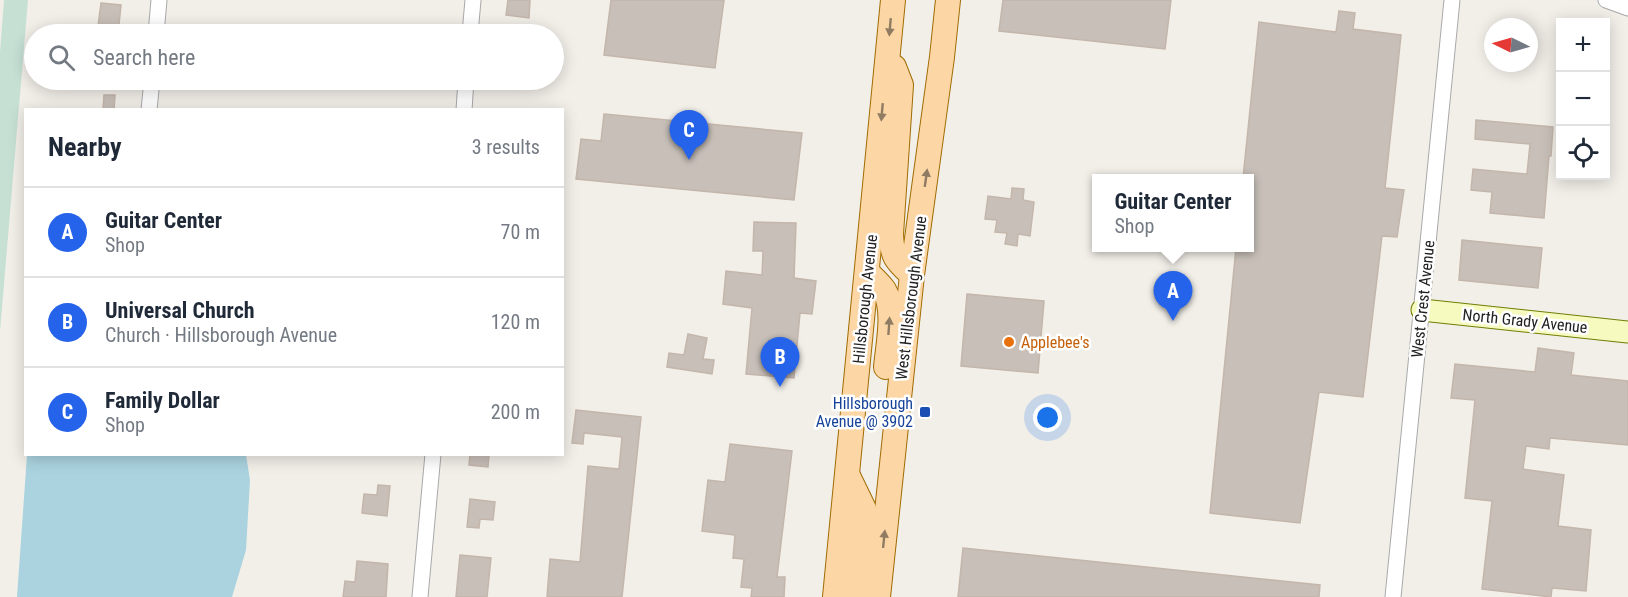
<!DOCTYPE html>
<html lang="en">
<head>
<meta charset="utf-8">
<style>
	body { margin:0; font-family:"Roboto Condensed",sans-serif; background:#f2f2f3; color:#1f2937 }
	.controls { position:absolute; right:18px; top:18px; display:grid; overflow:hidden; border-radius:0px; box-shadow:0 3px 15px #0003 }
	.controls button { width:54px; height:54px; display:grid; place-items:center; padding:0; border:0; border-bottom:2px solid #e0e1e3; background:#fff; color:#1f2937; font:30px sans-serif }
	.compass { position:absolute; left:1484px; top:18px; width:54px; height:54px; border-radius:50%; background:#fff; box-shadow:0 3px 15px #0003; rotate:275deg }
	.you { position:absolute; left:1048px; top:418px; width:21px; height:21px; margin:-15px; border:4px solid #fff; border-radius:50%; background:#1a73e8; box-shadow:0 0 0 9px #1a73e833 }
	.badge { display:grid; place-items:center; width:39px; height:39px; border-radius:50%; background:#2563eb; color:#fff; font-size:20px; font-weight:700 }
	.pin { position:absolute; translate:-50% -50px; filter:drop-shadow(0 2px 3px #0008) }
	.pin::after { content:''; position:absolute; top:32px; width:21px; height:18px; background:inherit; clip-path:polygon(0 0,100% 0,50% 100%) }
	.popup { position:absolute; left:1092px; top:174px; width:162px; height:78px; box-sizing:border-box; display:grid; place-content:center; border-radius:0px; background:#fff; filter:drop-shadow(0 2px 4px #0005); font-size:20px; white-space:nowrap; color:#747a83 }
	.popup b { font-size:22px; color:#1f2937 }
	.popup::after { content:''; position:absolute; left:50%; top:100%; margin-left:-12px; border:12px solid transparent; border-top-color:#fff }
	.list { margin:0; padding:0; list-style:none }
	h2 { display:flex; justify-content:space-between; align-items:center; height:78px; margin:0; padding:0 24px; font-size:26px }
	h2 small { font-size:20px; font-weight:400; color:#747a83 }
	.list li { display:grid; grid-template-columns:39px 1fr auto; gap:18px; align-items:center; box-sizing:border-box; height:90px; padding:0 24px; border-top:2px solid #e0e1e3 }
	.list b { display:block; font-size:22px; white-space:nowrap }
	.list p { margin:0; font-size:20px; white-space:nowrap; color:#747a83 }
	.list em { font-size:20px; font-style:normal; color:#747a83 }
	.icon { flex:none; width:33px; height:33px; fill:none; stroke:currentColor; stroke-width:2; stroke-linecap:round; stroke-linejoin:round }
	.map { position:relative; flex:none; width:1628px; height:597px; overflow:hidden }
	.search { position:absolute; background:#fff; box-shadow:0 3px 15px #0003; left:24px; top:24px; width:540px; height:66px; display:flex; align-items:center; gap:15px; box-sizing:border-box; padding:0 21px; border-radius:33px; color:#747a83; font-size:22px }
	.panel { position:absolute; background:#fff; box-shadow:0 3px 15px #0003; left:24px; top:108px; width:540px; height:348px; border-radius:0px }
	.map>svg:first-child { display:block }
	.wetland { fill:#c6e0d4 }
	.water { fill:#aad3df }
	.building { fill:#c7bfb8; stroke:#c4b6ab; stroke-width:1.5 }
	.lines { fill:none; stroke-linecap:round; stroke-linejoin:round }
	.street-casing { stroke:#a9a9a9; stroke-width:17 }
	.secondary-casing { stroke:#707d05; stroke-width:23 }
	.primary-casing { stroke:#a06b00; stroke-width:26 }
	.street { stroke:#fff; stroke-width:15 }
	.secondary { stroke:#f7fabf; stroke-width:21 }
	.primary { stroke:#fcd6a4; stroke-width:24 }
	.oneway { fill:#8f7c63 }
	.food-dot { fill:#e8710a; stroke:#fff; stroke-width:2 }
	.transit-dot { fill:#1a4fb4; stroke:#fff; stroke-width:2 }
	.labels { text-anchor:middle; dominant-baseline:central; stroke-width:5; stroke-linejoin:round; paint-order:stroke }
	.street-label { font-size:16px; fill:#222; stroke:#fff }
	.food-label { font-size:16px; fill:#c56008; stroke:#fff; text-anchor:start }
	.transit-label { font-size:16px; fill:#164399; stroke:#fff; text-anchor:end }
</style>
</head>
<body>
<div class="map">
<svg width="1628" height="597" viewBox="0 0 1628 597">
	<rect width="100%" height="100%" fill="#f2efe9"/>
	<!-- wetland -->
	<polygon class="wetland" points="4,0 28,0 0,331 0,52"/>
	<!-- water -->
	<polygon class="water" points="27,455 246,455 250,480 246,550 232,597 17,597"/>
	<!-- building -->
	<g class="building">
		<polygon points="508,0 530,0 529,18 506,15"/>
		<polygon points="611,0 724,0 715,68 604,55"/>
		<polygon points="1003,0 1171,0 1165,49 999,31"/>
		<polygon points="101,3 121,5 118,34 97,34"/>
		<polygon points="1339,11 1355,13 1353,29 1401,35 1385,188 1404,190 1397,237 1382,236 1363,397 1319,392 1300,523 1210,513 1236,248 1250,248 1250,178 1243,178 1259,22 1336,32"/>
		<polygon points="104,95 115,95 114,110 103,110"/>
		<polygon points="604,114 802,133 794,200 576,179 581,139 601,141"/>
		<polygon points="1476,120 1553,127 1551,156 1549,156 1544,218 1490,213 1492,192 1471,190 1473,169 1527,174 1530,144 1475,139"/>
		<polygon points="1012,188 1024,189 1023,200 1034,202 1030,236 1018,234 1017,246 1005,244 1007,233 995,232 997,220 985,219 988,196 1011,199"/>
		<polygon points="754,222 796,223 794,278 816,281 812,314 800,313 794,378 746,374 752,308 723,304 726,271 762,275 763,251 753,251"/>
		<polygon points="1462,240 1542,248 1538,288 1459,280"/>
		<polygon points="967,294 1044,301 1038,373 961,366"/>
		<polygon points="688,334 707,338 703,359 714,360 712,374 667,367 669,353 684,355"/>
		<polygon points="1538,348 1574,353 1571,375 1628,381 1628,445 1550,438 1549,449 1526,446 1523,469 1564,475 1558,526 1591,530 1586,591 1552,588 1551,597 1482,589 1492,501 1465,498 1475,400 1451,398 1455,364 1535,372"/>
		<polygon points="576,410 641,417 622,597 547,597 550,559 580,562 588,466 619,469 622,437 584,433 583,444 572,443"/>
		<polygon points="730,444 792,451 777,577 785,577 784,597 751,597 752,588 741,587 744,559 733,558 735,535 702,531 708,480 725,482"/>
		<polygon points="470,454 489,454 488,467 469,465"/>
		<polygon points="378,485 390,486 387,516 362,513 364,494 377,495"/>
		<polygon points="470,499 495,502 493,520 480,519 479,528 467,527"/>
		<polygon points="963,548 1320,585 1319,597 958,597"/>
		<polygon points="460,555 491,558 487,597 456,597"/>
		<polygon points="357,561 388,564 386,597 343,597 345,581 355,582"/>
	</g>
	<g class="lines">
		<defs>
			<g id="street">
				<polyline points="1606,0 1628,8"/>
				<polyline points="156,34 159,0"/>
				<polyline points="470,34 473,0"/>
				<polyline points="149,110 152,80"/>
				<polyline points="464,110 466,80"/>
				<polyline points="420,597 433,454"/>
				<polyline points="1393,597 1452,0"/>
			</g>
			<polyline id="secondary" points="1422,310 1628,332"/>
			<g id="primary">
				<path d="M894,67L901,85L891,234C892,257 896,260 912,275"/>
				<path d="M867,272C873,278 879,283 884,290C896,309 888,345 886,367"/>
				<polyline points="848,476 864,509 855,597"/>
				<polyline points="835,597 893,0"/>
				<polyline points="878,597 912,275 942,57 948,0"/>
			</g>
		</defs>
		<!-- street casing -->
		<use href="#street" class="street-casing"/>
		<!-- secondary casing -->
		<use href="#secondary" class="secondary-casing"/>
		<!-- primary casing -->
		<use href="#primary" class="primary-casing"/>
		<!-- street -->
		<use href="#street" class="street"/>
		<!-- secondary -->
		<use href="#secondary" class="secondary"/>
		<!-- primary -->
		<use href="#primary" class="primary"/>
	</g>
	<!-- one-way arrows -->
	<defs><path id="oneway-solid" d="M-6-.8H1V-3.2L6.5 0L1 3.2V.8H-6Z" transform="scale(1.5)"/></defs>
	<g class="oneway">
		<use href="#oneway-solid" transform="translate(890 27) rotate(95)"/>
		<use href="#oneway-solid" transform="translate(882 112) rotate(95)"/>
		<use href="#oneway-solid" transform="translate(926 178) rotate(-82)"/>
		<use href="#oneway-solid" transform="translate(889 326) rotate(-86)"/>
		<use href="#oneway-solid" transform="translate(884 539) rotate(-84)"/>
	</g>
	<!-- markers -->
	<circle class="food-dot" cx="1009" cy="342" r="6"/>
	<rect class="transit-dot" x="919" y="406" width="12" height="12" rx="3"/>
	<g class="labels">
		<!-- street labels -->
		<g class="street-label">
			<text transform="translate(911 298) rotate(-83)">West Hillsborough Avenue</text>
			<text transform="translate(865 299) rotate(-84)">Hillsborough Avenue</text>
			<text transform="translate(1423 299) rotate(-84)">West Crest Avenue</text>
			<text transform="translate(1525 321) rotate(6)">North Grady Avenue</text>
		</g>
		<!-- food labels -->
		<g class="food-label">
			<text x="1021" y="342">Applebee's</text>
		</g>
		<!-- transit labels -->
		<g class="transit-label">
			<text x="913" y="403">Hillsborough<tspan x="913" dy="18">Avenue @ 3902</tspan></text>
		</g>
	</g>
</svg>
<div class="controls">
<button>+</button>
<button>−</button>
<button><svg class="icon" aria-label="locate" viewBox="0 0 24 24"><circle cx="12" cy="12" r="6"/><path d="M12 2v4M12 18v4M2 12h4M18 12h4"/></svg></button>
</div>
<svg class="compass" viewBox="-18 -18 36 36"><path d="M0-13l5 13h-10z" fill="#e53935"/><path d="M0 13l5-13h-10z" fill="#747a83"/></svg>
<div class="you"></div>
<div class="pin badge" style="left:1173px;top:321px">A</div>
<div class="popup"><b>Guitar Center</b>Shop</div>
<div class="pin badge" style="left:780px;top:387px">B</div>
<div class="pin badge" style="left:689px;top:160px">C</div>
<div class="search"><svg class="icon" aria-label="search" viewBox="0 0 24 24"><circle cx="10" cy="10" r="6"/><path d="M15 15l6 6"/></svg>Search here</div>
<section class="panel">
<h2>Nearby<small>3 results</small></h2>
<ul class="list">
<li><span class="badge">A</span><div><b>Guitar Center</b><p>Shop</p></div><em>70 m</em></li>
<li><span class="badge">B</span><div><b>Universal Church</b><p>Church · Hillsborough Avenue</p></div><em>120 m</em></li>
<li><span class="badge">C</span><div><b>Family Dollar</b><p>Shop</p></div><em>200 m</em></li>
</ul>
</section>
</div>
</body>
</html>
